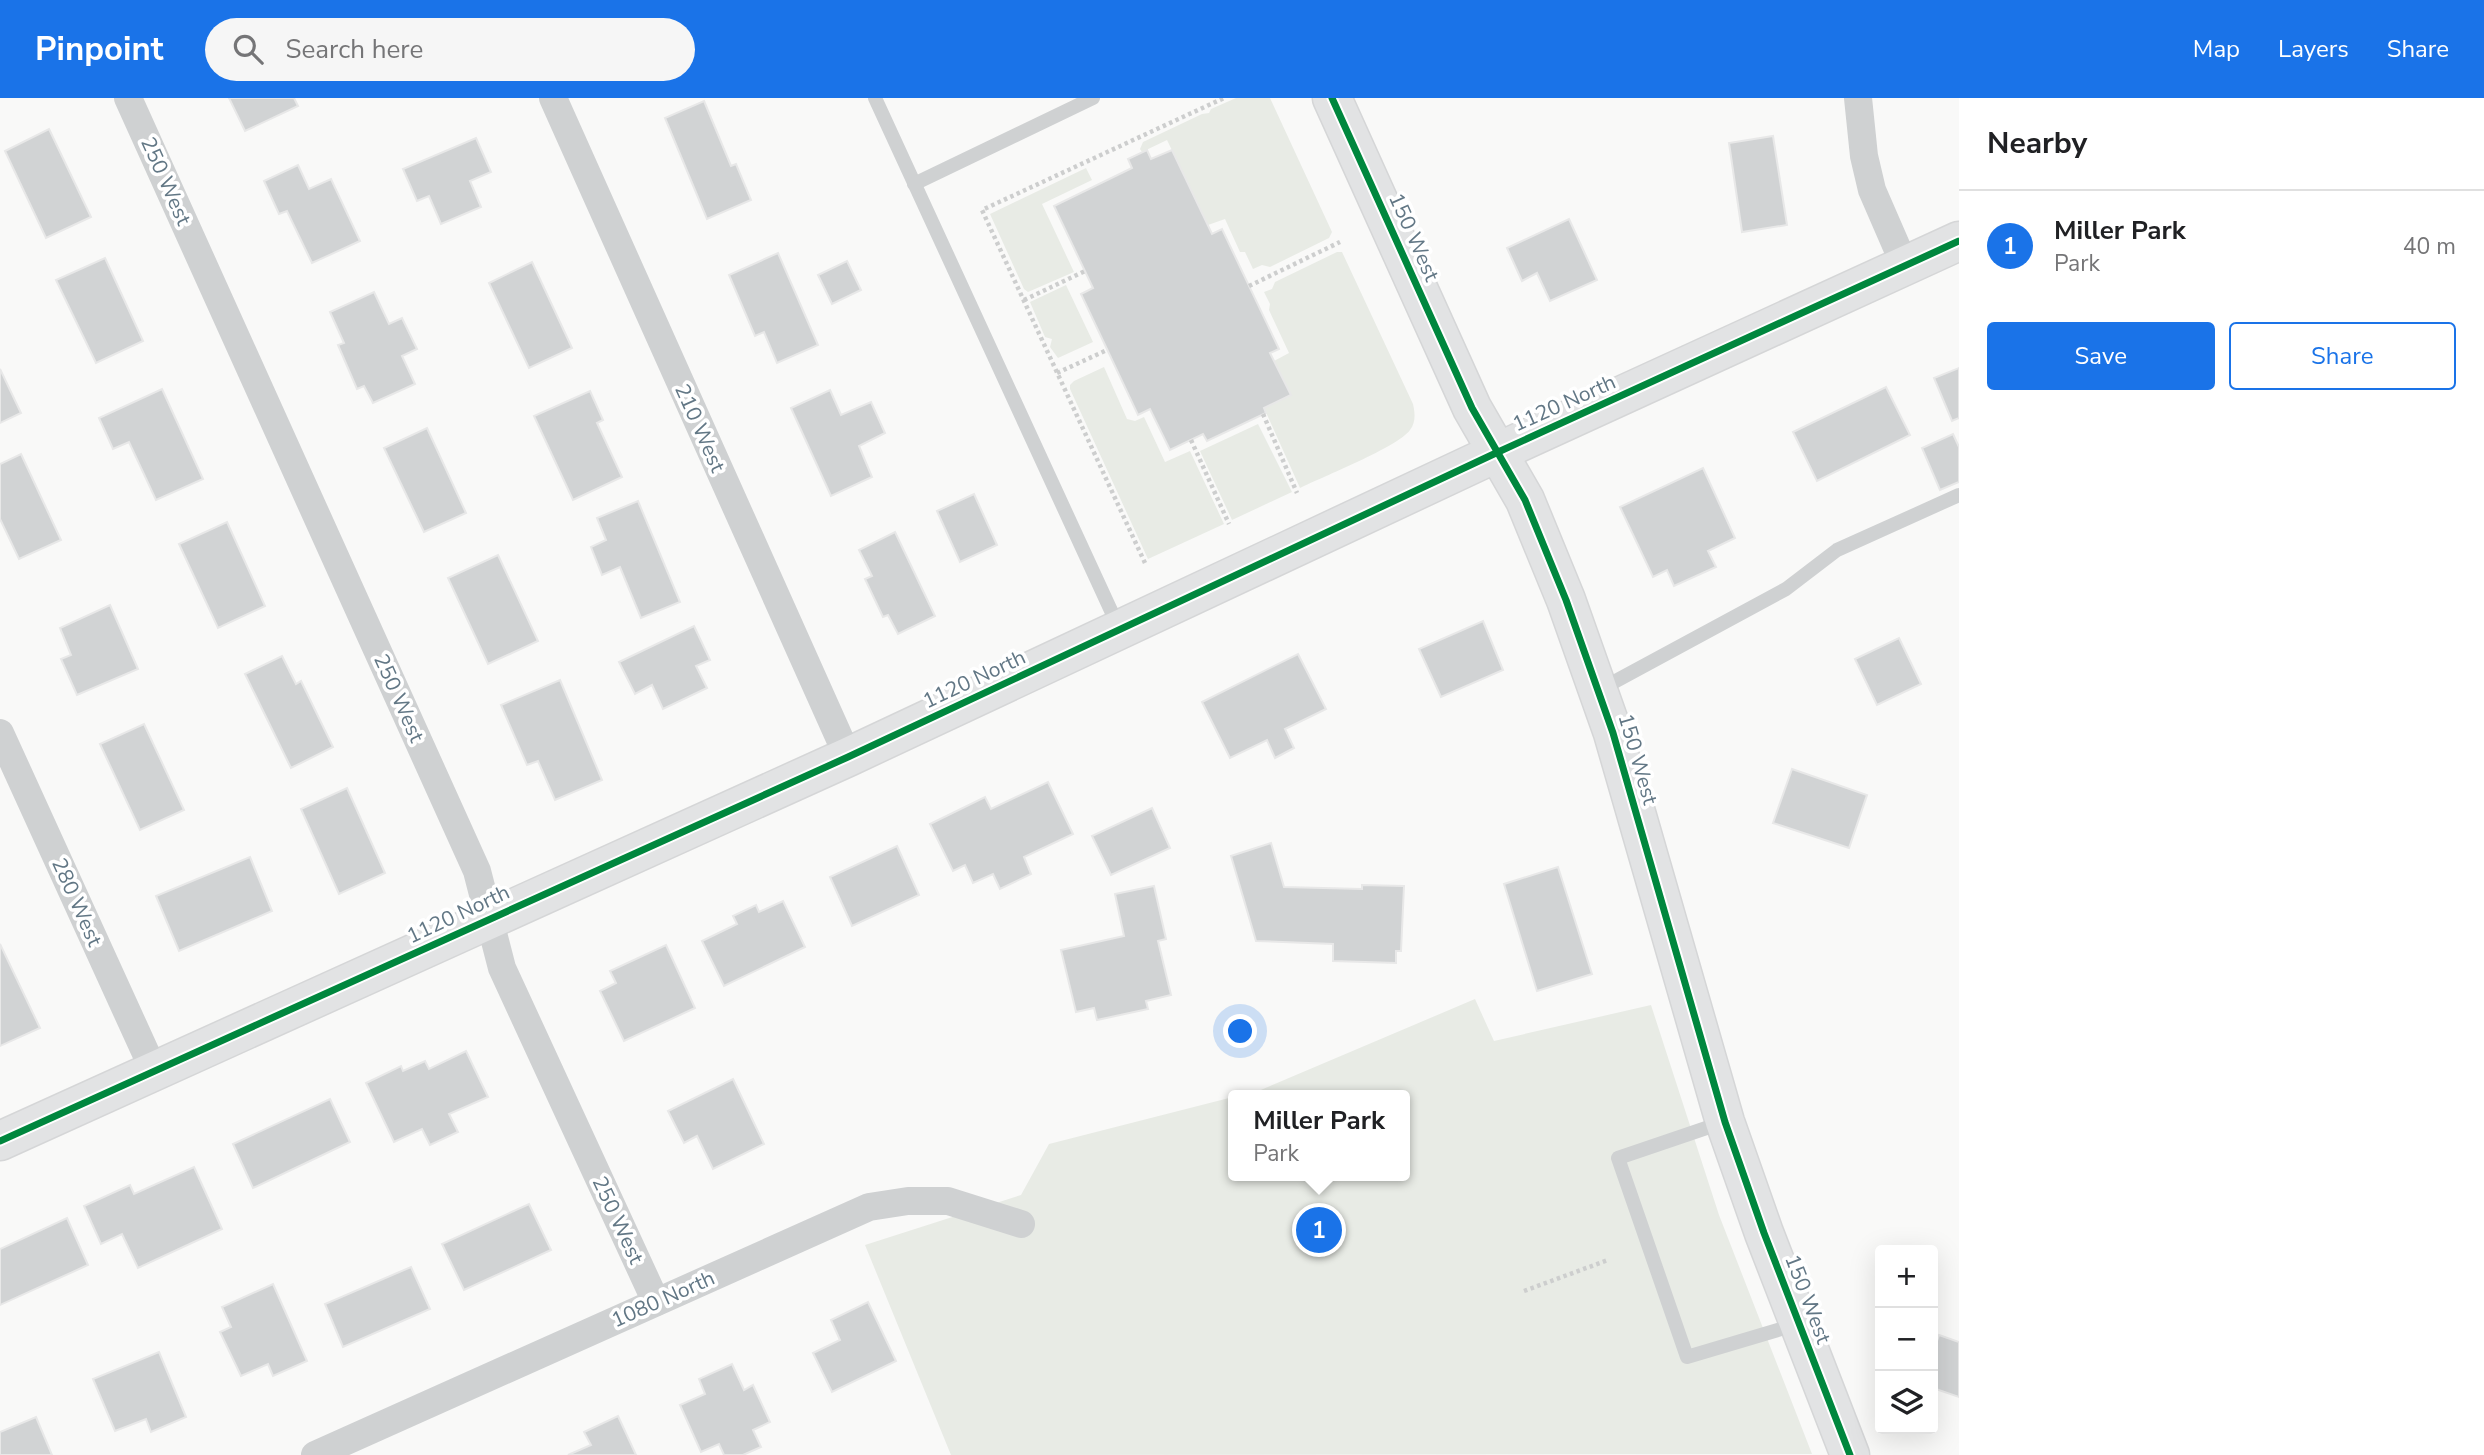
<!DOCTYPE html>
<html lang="en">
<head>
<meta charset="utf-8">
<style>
	body { margin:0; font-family:"Nunito Sans",sans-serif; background:#f6f6f6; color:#202124 }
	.controls { position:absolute; right:21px; bottom:21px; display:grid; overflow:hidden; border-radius:7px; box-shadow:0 7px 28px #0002 }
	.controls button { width:63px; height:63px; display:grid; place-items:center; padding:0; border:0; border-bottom:2px solid #e0e0e0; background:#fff; color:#202124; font:35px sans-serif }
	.you { position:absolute; left:1241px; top:934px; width:24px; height:24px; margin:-18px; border:5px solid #fff; border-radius:50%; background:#1a73e8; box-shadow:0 0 0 10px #1a73e833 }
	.badge { display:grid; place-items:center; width:46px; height:46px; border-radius:50%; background:#1a73e8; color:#fff; font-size:23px; font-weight:700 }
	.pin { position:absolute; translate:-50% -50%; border:4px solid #fff; box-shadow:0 2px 7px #0006 }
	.popup { position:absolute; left:1228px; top:992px; width:182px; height:91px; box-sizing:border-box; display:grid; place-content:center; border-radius:7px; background:#fff; filter:drop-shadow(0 2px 5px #0005); font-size:23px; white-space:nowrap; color:#757577 }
	.popup b { font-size:26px; color:#202124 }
	.popup::after { content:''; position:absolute; left:50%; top:100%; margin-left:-14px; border:14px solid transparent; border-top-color:#fff }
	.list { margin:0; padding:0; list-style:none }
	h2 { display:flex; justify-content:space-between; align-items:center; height:91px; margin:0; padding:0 28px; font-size:30px }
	h2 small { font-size:23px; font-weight:400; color:#757577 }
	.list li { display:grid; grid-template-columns:46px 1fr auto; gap:21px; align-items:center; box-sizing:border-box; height:112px; padding:0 28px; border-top:2px solid #e0e0e0 }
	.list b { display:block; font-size:26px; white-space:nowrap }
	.list p { margin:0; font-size:23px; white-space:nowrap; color:#757577 }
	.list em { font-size:23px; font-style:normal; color:#757577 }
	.actions { display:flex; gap:14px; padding:21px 28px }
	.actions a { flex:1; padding:16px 0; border:2px solid #1a73e8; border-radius:7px; text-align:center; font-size:24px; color:#1a73e8 }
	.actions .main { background:#1a73e8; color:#fff }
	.icon { flex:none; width:38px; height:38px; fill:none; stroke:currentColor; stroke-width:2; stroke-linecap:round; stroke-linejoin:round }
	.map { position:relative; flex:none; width:1959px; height:1357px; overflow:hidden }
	header { display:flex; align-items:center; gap:42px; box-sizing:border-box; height:98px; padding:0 35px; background:#1a73e8; color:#fff }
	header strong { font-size:33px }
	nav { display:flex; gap:38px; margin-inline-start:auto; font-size:24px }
	.search { width:490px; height:63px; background:#f6f6f6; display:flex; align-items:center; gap:18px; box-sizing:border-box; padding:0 24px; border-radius:38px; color:#757577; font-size:26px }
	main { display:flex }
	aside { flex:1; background:#fff }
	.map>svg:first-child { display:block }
	.green { fill:#e8ebe5 }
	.building { fill:#d1d3d4; stroke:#e8e8e8; stroke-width:2 }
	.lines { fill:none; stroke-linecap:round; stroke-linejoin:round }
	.secondary-casing { stroke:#d5d6d7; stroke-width:41 }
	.path { stroke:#cdcece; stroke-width:4.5; stroke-dasharray:3.5 3.5; stroke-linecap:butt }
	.lane { stroke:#cfd1d2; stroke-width:14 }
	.street { stroke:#cfd1d2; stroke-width:28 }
	.secondary { stroke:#e2e3e4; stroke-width:38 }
	.cycleway-casing { stroke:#fff; stroke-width:11 }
	.cycleway { stroke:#00873e; stroke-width:7 }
	.labels { text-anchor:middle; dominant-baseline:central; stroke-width:7; stroke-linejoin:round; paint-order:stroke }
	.street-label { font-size:21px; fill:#627785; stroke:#fff }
</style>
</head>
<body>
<header>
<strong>Pinpoint</strong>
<div class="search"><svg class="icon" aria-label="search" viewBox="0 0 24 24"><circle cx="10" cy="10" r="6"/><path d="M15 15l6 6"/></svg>Search here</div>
<nav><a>Map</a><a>Layers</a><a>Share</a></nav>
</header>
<main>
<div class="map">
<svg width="1959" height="1357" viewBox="0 0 1959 1357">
	<rect width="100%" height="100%" fill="#f9f9f8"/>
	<!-- green -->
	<g class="green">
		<polygon points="1236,0 1270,0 1332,134 1329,140 1270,169 1262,167 1253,171 1245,154 1240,154 1225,121 1208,127 1167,42 1142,54 1140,51 1143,44 1202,16 1209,15 1211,11"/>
		<polygon points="1086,70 1092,82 1042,106 1074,174 1028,194 1024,191 990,116"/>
		<path d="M1337,154H1342L1413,306C1415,315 1416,324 1410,332C1398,349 1322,379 1300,390L1264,310L1290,297L1274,263L1289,255L1269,212L1270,206L1264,194L1272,191L1275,184Z"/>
		<polygon points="1066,187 1093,244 1058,260 1050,249 1052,241 1045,239 1030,204"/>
		<polygon points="1104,269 1127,321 1135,323 1144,319 1165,364 1190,353 1224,426 1148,461 1070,291 1070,287 1074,283"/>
		<polygon points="1258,326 1292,394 1232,422 1200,353"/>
		<polygon points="1475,901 1494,943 1651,907 1719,1117 1812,1356 951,1357 865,1147 1021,1097 1049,1046 1233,999 1233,1078 1405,1078 1405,997 1242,997 1256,994"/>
	</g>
	<!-- building -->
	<g class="building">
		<polygon points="229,0 294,0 298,8 245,33"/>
		<polygon points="704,3 731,68 736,66 751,102 707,121 665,20"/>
		<polygon points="49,31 91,119 46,140 5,53"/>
		<polygon points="1773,38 1787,127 1742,134 1729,45"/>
		<polygon points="476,40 491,74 470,83 481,109 441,126 429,98 417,103 403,71"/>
		<polygon points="1147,52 1151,61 1172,52 1212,136 1222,131 1279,251 1270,255 1291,297 1264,310 1266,315 1207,343 1203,336 1170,352 1150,311 1138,317 1081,196 1093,190 1054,108 1132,70 1128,61"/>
		<polygon points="298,67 309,91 331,81 360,143 312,165 287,113 279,116 264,83"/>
		<polygon points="1569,121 1597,182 1550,203 1537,175 1522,183 1507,150"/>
		<polygon points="778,155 818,247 777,265 764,234 755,238 729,177"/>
		<polygon points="105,160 143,243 96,265 56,182"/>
		<polygon points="847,163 861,192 832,206 818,177"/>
		<polygon points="532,164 572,250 529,270 489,185"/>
		<polygon points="374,194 389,226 402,220 417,251 402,258 415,286 373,305 364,288 357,291 338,247 344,245 330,214"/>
		<polygon points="1959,270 1959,320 1952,323 1934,280"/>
		<polygon points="0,271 21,315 0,325"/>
		<polygon points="1886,289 1910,337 1817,383 1793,334"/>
		<polygon points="162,291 203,381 156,402 129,344 113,351 99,320"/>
		<polygon points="830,292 841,317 871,304 885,335 859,348 872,379 831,398 791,310"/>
		<polygon points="590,293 603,322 597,325 622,379 573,402 534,318"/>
		<polygon points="427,330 466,415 424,434 384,350"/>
		<polygon points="1953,336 1959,349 1959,384 1940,392 1922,350"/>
		<polygon points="21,356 61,442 19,461 0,421 0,366"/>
		<polygon points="1703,370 1735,440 1708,453 1716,469 1674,488 1667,472 1653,479 1620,409"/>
		<polygon points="974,396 997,447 960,464 937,413"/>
		<polygon points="638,403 680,504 641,520 620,469 602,477 591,449 606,442 597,420"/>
		<polygon points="227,424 265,508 218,530 179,446"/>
		<polygon points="895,434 935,518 898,536 888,517 883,519 865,481 872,478 859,452"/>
		<polygon points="498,457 538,543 488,566 448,480"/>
		<polygon points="110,507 138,571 77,597 61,561 71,557 60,530"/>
		<polygon points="1483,523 1503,572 1441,599 1419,551"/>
		<polygon points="694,528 710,562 696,568 707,590 663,611 652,587 635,596 619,564"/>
		<polygon points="1899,540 1921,586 1877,607 1855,561"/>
		<polygon points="1298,556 1326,611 1285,631 1294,650 1275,660 1267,642 1230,660 1202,604"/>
		<polygon points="282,558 296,586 301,583 333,649 291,670 245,576"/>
		<polygon points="560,582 602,682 555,702 538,663 527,667 501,607"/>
		<polygon points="144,626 184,712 140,732 100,646"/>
		<polygon points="1792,671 1867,697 1849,750 1773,725"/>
		<polygon points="1048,684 1073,736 1024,759 1031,776 1000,791 993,776 973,785 965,767 953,773 930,726 985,699 991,711"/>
		<polygon points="347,690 385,775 339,796 301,711"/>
		<polygon points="1152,710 1170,750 1111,777 1092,738"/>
		<polygon points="1271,745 1284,789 1362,791 1362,787 1404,788 1401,853 1396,853 1396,865 1333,863 1333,846 1256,843 1231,758"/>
		<polygon points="897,748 919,797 852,828 830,779"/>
		<polygon points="250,759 272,813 179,853 156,798"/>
		<polygon points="1558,769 1592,876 1537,893 1504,786"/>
		<polygon points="1154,788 1166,841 1158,843 1171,897 1146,903 1148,911 1097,922 1094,910 1076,914 1061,852 1124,838 1115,796"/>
		<polygon points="783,803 805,849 724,888 702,843 737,826 733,818 756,807 759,814"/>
		<polygon points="0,846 40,930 0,948"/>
		<polygon points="666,847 695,910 624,943 600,893 616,885 610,873"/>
		<polygon points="466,953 488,999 449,1016 458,1034 430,1047 422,1031 394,1044 366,985 401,968 403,973 425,963 429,971"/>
		<polygon points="733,981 764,1046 713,1071 697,1038 684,1045 668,1013"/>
		<polygon points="330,1001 350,1044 253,1090 233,1046"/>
		<polygon points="194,1069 222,1131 138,1170 122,1136 101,1146 84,1108 130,1087 134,1096"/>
		<polygon points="529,1106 551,1152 464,1192 442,1146"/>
		<polygon points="67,1120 88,1167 0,1207 0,1151"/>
		<polygon points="411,1169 430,1211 343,1249 325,1206"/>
		<polygon points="273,1186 307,1263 273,1278 268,1266 241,1278 220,1234 231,1229 222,1209"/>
		<polygon points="868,1204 896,1263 832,1294 813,1255 840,1242 831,1222"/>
		<polygon points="1939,1237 1959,1244 1959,1299 1933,1290 1933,1255"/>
		<polygon points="159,1254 186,1319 151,1334 146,1321 115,1333 93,1281"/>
		<polygon points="732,1266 744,1292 753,1287 770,1324 753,1332 761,1349 743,1357 724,1357 719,1346 701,1354 680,1307 705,1296 699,1281"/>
		<polygon points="618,1318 636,1357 568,1357 591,1347 584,1334"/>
		<polygon points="36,1319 52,1357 0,1357 0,1334"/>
	</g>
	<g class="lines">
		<defs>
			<g id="secondary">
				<polyline points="1332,0 1472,310 1525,402 1566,502 1613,635 1725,1024 1764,1135 1850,1357"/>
				<polyline points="0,1043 848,659 1496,355 1959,143"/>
			</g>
		</defs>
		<!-- secondary casing -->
		<use href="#secondary" class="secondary-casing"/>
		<!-- path -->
		<g class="path">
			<polyline points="1249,188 1340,144"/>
			<polyline points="1024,202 1085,173"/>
			<polyline points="1057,275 1107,252"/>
			<polyline points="1263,316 1297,395"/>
			<polyline points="1191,342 1229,426"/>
			<polyline points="1145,465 982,112 1224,0"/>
			<polyline points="1524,1193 1608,1162"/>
		</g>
		<!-- lane -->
		<g class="lane">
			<polyline points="875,0 1119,530"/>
			<polyline points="914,86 1093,0"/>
			<polyline points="1601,591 1786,491 1837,452 1959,397"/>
			<polyline points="1724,1024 1618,1060 1687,1259 1798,1226"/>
		</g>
		<!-- street -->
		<g class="street">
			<polyline points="128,0 477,773 502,870 656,1204"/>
			<polyline points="553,0 848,659"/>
			<polyline points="1858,0 1864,58 1872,92 1905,168"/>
			<polyline points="0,635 154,973"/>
			<polyline points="315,1357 869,1109 908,1103 948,1103 1021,1126"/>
		</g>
		<!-- secondary -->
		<use href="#secondary" class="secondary"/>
		<defs>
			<g id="cycleway">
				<polyline points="1332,0 1472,310 1525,402 1566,502 1613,635 1725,1024 1764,1135 1850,1357"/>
				<polyline points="0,1043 848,659 1496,355 1959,143"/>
			</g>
		</defs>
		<!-- cycleway casing -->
		<use href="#cycleway" class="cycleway-casing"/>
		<!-- cycleway -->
		<use href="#cycleway" class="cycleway"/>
	</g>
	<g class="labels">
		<!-- street labels -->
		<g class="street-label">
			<text transform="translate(166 83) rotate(66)">250 West</text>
			<text transform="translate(1414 139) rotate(66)">150 West</text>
			<text transform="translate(1564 305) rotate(-24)">1120 North</text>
			<text transform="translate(700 330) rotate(66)">210 West</text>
			<text transform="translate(974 581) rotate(-25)">1120 North</text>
			<text transform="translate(399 600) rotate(66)">250 West</text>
			<text transform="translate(1638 661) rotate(74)">150 West</text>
			<text transform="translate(77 804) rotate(66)">280 West</text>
			<text transform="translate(458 816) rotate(-25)">1120 North</text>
			<text transform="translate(618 1122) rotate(65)">250 West</text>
			<text transform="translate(663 1201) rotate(-24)">1080 North</text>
			<text transform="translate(1808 1201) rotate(69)">150 West</text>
		</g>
	</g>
</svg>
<div class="controls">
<button>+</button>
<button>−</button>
<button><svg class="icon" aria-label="layers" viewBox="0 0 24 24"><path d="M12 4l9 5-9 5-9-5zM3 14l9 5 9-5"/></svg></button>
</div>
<div class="you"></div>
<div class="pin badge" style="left:1319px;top:1132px">1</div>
<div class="popup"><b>Miller Park</b>Park</div>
</div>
<aside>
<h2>Nearby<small></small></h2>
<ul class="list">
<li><span class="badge">1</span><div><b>Miller Park</b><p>Park</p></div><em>40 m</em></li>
</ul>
<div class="actions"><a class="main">Save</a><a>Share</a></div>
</aside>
</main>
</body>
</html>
